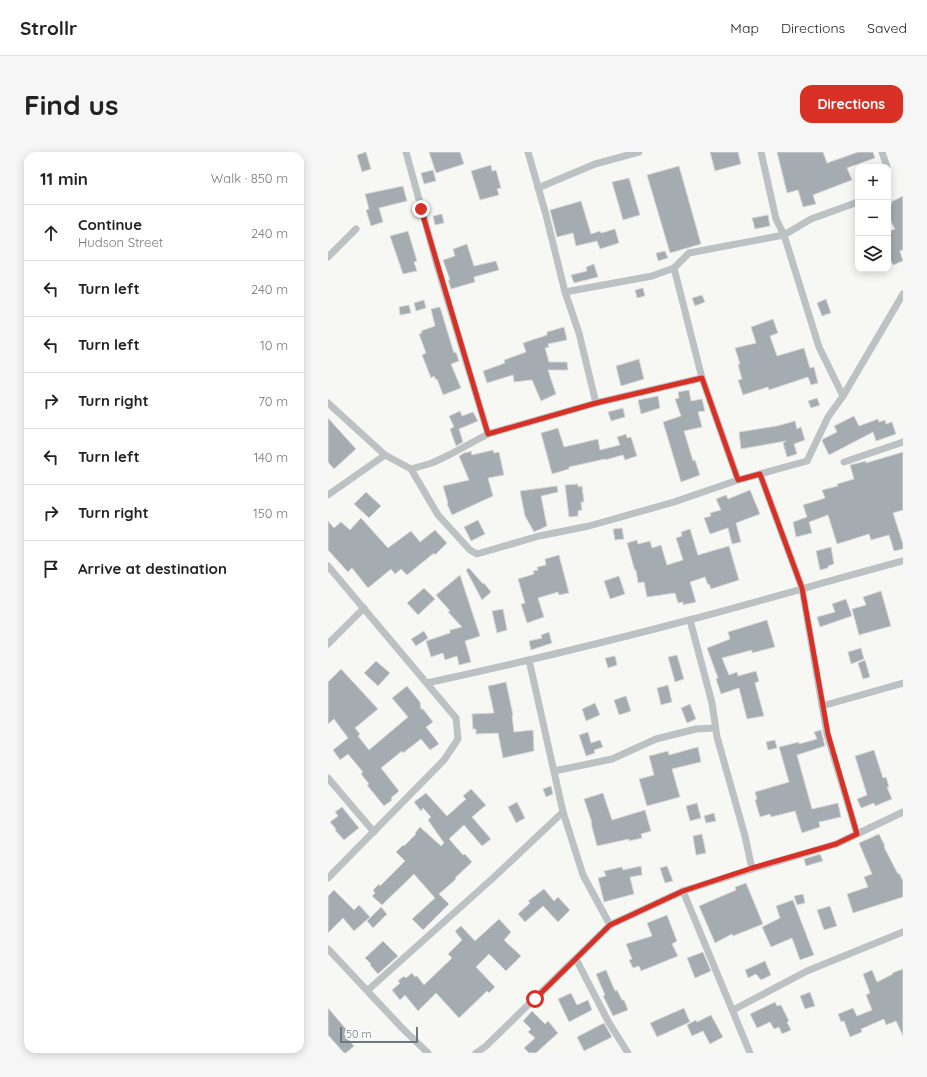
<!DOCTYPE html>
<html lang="en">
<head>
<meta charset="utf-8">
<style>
	body { margin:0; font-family:Quicksand,sans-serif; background:#f6f6f6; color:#222 }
	.controls { position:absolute; right:12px; top:12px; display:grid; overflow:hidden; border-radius:8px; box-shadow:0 2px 10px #0003 }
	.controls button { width:36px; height:36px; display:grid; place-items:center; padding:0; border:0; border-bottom:1px solid #e0e0e0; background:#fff; color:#222; font:20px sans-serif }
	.scale { position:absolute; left:12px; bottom:10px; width:78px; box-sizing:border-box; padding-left:4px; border:2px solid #697982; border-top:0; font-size:11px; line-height:14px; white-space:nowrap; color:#697982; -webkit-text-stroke:3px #fff; paint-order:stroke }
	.stop { position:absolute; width:12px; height:12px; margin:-9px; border:3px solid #d93025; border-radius:50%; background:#fff }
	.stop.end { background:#d93025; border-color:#fff; box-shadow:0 1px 4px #0008 }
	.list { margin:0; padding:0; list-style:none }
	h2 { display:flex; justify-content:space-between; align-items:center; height:52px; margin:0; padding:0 16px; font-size:17px }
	h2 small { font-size:13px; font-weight:400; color:#767676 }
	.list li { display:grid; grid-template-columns:26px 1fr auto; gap:12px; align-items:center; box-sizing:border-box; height:56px; padding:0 16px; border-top:1px solid #e0e0e0 }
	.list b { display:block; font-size:15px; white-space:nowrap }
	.list p { margin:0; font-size:13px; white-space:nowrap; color:#767676 }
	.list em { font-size:13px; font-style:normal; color:#767676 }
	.icon { flex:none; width:22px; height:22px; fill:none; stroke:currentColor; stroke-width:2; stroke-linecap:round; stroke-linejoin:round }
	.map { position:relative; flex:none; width:575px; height:901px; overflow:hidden; border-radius:12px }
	header { display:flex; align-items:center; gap:24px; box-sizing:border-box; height:56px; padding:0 20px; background:#fff; border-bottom:1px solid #e0e0e0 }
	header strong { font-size:19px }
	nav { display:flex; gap:22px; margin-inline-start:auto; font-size:14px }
	.intro { display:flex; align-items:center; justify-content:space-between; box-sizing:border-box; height:96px; padding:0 24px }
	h1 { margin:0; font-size:28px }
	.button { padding:10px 18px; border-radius:12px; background:#d93025; color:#fff; font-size:14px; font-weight:700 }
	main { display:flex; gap:24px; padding:0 24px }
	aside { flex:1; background:#fff; border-radius:12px; box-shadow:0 2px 10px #0003 }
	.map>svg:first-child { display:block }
	.building { fill:#a4acb1; stroke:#d8d8d7 }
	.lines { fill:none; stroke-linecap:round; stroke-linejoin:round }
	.minor { stroke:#bcc1c4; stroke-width:7 }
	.route { stroke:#d93025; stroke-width:5 }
</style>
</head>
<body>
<header>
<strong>Strollr</strong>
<nav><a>Map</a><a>Directions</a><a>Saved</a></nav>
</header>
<div class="intro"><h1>Find us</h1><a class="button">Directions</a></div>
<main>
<aside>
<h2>11 min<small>Walk · 850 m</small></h2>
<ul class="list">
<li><svg class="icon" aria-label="ahead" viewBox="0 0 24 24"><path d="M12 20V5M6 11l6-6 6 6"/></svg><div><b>Continue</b><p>Hudson Street</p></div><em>240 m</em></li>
<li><svg class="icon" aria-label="left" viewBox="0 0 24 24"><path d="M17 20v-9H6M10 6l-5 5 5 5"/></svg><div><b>Turn left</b></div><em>240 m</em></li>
<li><svg class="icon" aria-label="left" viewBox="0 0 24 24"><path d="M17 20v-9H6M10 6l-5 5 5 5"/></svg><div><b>Turn left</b></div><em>10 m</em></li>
<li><svg class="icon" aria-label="right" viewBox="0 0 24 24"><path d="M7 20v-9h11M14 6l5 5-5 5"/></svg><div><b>Turn right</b></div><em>70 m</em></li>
<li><svg class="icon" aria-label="left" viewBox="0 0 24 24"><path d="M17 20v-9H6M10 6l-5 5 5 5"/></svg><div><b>Turn left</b></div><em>140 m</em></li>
<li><svg class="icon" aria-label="right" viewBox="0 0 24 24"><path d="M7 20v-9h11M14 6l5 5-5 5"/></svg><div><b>Turn right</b></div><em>150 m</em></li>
<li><svg class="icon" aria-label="arrive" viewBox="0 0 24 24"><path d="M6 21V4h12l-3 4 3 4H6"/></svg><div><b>Arrive at destination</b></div></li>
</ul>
</aside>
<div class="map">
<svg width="575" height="901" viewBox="0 0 575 901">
	<rect width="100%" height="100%" fill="#f7f7f4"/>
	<!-- building -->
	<g class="building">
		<polygon points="38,0 43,17 34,20 29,3"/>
		<polygon points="101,0 132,0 136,12 108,21"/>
		<polygon points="382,0 410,0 413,12 387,19"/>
		<polygon points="449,0 495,0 499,11 530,0 545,0 547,6 519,16 524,28 485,43 488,52 475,55 470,38 459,41"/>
		<polygon points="163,13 164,19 168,18 173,36 169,37 171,43 152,48 143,19"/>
		<polygon points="351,14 373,92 342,101 319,23"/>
		<polygon points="105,18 108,29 96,32 93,21"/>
		<polygon points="301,26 312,63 295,68 284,30"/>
		<polygon points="75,34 79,49 51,56 55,70 43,74 38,58 41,57 37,42"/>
		<polygon points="575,44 575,98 572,99 575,109 565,113 560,103 560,80 567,77 560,64 560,54 564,52 563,50"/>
		<polygon points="253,49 263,82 272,79 273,81 287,77 291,91 272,97 269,89 248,94 245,81 229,85 222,58"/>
		<polygon points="114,62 116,71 107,73 105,64"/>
		<polygon points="440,63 442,74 427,77 424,66"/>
		<polygon points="80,79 89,109 86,110 89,119 75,122 62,84"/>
		<polygon points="139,92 146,114 168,109 171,118 146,125 147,130 123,137 120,128 122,128 115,108 127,104 125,97"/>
		<polygon points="337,99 340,106 330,109 328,101"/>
		<polygon points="266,112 270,125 246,131 243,123 259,119 258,115"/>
		<polygon points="315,136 317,144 309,146 307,138"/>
		<polygon points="374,143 377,150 367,154 364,146"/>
		<polygon points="498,147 503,161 494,164 489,151"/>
		<polygon points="96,148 98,156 88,159 86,151"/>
		<polygon points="81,153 83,161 72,163 71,155"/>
		<polygon points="112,155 126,201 128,200 131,209 123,212 133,236 115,243 109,227 108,228 106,224 103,226 94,203 98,201 91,182 94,181 93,179 107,174 103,157"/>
		<polygon points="445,167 450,181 442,184 449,204 476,196 482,216 486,215 490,231 483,233 480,225 441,238 440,235 415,243 410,228 414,227 410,213 412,212 407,196 428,191 423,175"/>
		<polygon points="236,175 239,188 220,192 221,195 217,196 221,210 239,210 240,218 220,218 228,242 213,249 204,228 186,230 185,223 159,231 155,219 177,211 176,208 198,200 195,191 219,183 219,180"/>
		<polygon points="311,207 316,227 293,234 288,214"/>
		<polygon points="361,238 363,249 374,247 377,259 370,260 374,275 356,279 365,309 367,308 372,323 353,330 335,270 353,264 347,247 351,246 350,240"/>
		<polygon points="330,244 332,256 313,262 310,248"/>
		<polygon points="489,246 492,253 483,256 480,249"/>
		<polygon points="295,256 297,265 283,269 280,260"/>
		<polygon points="132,259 134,264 145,260 150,269 131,277 135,290 128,294 122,277 126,275 121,264"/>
		<polygon points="526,264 531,274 550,267 551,270 557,268 558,272 564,270 568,282 548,289 545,280 501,303 494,289 495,287 509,280 506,274"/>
		<polygon points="0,266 28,297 6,317 0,310"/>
		<polygon points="467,269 469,277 473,275 477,288 466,292 469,302 459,305 455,291 458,289 413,297 411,280 449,274"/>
		<polygon points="230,276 236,295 270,287 272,298 292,293 289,285 298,282 299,286 303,285 309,304 297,308 295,303 277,308 277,307 241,315 241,317 224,322 213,281"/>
		<polygon points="165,298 166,301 171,300 176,323 160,326 165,344 124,363 119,352 120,351 115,334 141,328 131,304 138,300 138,301 143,299 144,303"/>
		<polygon points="575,300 575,358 565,361 575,392 575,397 566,399 561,383 543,388 541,382 509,392 500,363 481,370 484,381 468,385 465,370 479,365 475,353 497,346 494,338 510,334 509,332 526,327 522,313 538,309 538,311"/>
		<polygon points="250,332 250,335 254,334 256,350 253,350 254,358 250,359 250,364 241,365 237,333"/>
		<polygon points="229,334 230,340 213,344 219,374 206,380 197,364 192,339"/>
		<polygon points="422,338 432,362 408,371 413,390 404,392 400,376 382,382 376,366 383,364 382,361 393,358 388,347 398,343 400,347"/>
		<polygon points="38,340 53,354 41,366 26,352"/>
		<polygon points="33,366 60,396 83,379 92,390 107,378 119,391 107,403 106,401 79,423 73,417 67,422 63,417 40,436 24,416 20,420 0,398 0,369 6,376 13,370 22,378"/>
		<polygon points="150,368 157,382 143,389 136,375"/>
		<polygon points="294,376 296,387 287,388 285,377"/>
		<polygon points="362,377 370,403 401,394 411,428 383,437 381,432 380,433 377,425 362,430 368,450 355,453 355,450 350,451 347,441 319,445 316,430 310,431 308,418 307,419 299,391 309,388 310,392 322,389 324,396 333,393 339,413 355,408 348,386 354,384 353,380"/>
		<polygon points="503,395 506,412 500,414 500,416 492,418 488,399"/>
		<polygon points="231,403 241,441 231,443 230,440 210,446 216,465 199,471 193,452 197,451 190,427 206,422 205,419 210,418 209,415 218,413 217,407"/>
		<polygon points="141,416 155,432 156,431 163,440 154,448 138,418"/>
		<polygon points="132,423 152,484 137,489 143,510 131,513 129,504 117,508 115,501 103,505 98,489 122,481 122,478 134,475 120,460 122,459 108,443"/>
		<polygon points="291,424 297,442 282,447 276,429"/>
		<polygon points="96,436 107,447 90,463 79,451"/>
		<polygon points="553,439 563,474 531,483 524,457 538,453 535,445"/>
		<polygon points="518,447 524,464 492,475 489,465 507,460 504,452"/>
		<polygon points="175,457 179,478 169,481 164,459"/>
		<polygon points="439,468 447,495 424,501 424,498 394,506 401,523 409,520 410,524 428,519 431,529 427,531 436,564 419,567 411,536 393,542 388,527 390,526 379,496 402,487 400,480"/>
		<polygon points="96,479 100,486 88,494 83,487"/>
		<polygon points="221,480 224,491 203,498 201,489 214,486 213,483"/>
		<polygon points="533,496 536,507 523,512 520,500"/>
		<polygon points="349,503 356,527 347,530 340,505"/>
		<polygon points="287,504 289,513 280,516 277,506"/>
		<polygon points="537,508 542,525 535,527 530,511"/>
		<polygon points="48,509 62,521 50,534 36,521"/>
		<polygon points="13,517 50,557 27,576 32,582 30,584 41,598 80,565 64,546 79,534 92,550 93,557 95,557 105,570 98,575 111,592 102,598 93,587 75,601 74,599 53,616 71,639 63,646 64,648 56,654 39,633 41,632 33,622 35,620 20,602 12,608 5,598 20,586 6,567 0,572 0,530"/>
		<polygon points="178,530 185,563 184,564 186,580 205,578 206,599 175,606 170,581 148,582 148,577 145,577 144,562 166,561 160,534"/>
		<polygon points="340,533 344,550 333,553 329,536"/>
		<polygon points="298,544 303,559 291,563 286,548"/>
		<polygon points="267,551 272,563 258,569 254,557"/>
		<polygon points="362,552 368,567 359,571 353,556"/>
		<polygon points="493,578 497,594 469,603 484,657 510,651 513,665 491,670 492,675 474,681 467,659 443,665 442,662 432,665 427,648 429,647 427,640 461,630 451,595 471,590 471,592 489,587 486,580"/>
		<polygon points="260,580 263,591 272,588 275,595 266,598 267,601 258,604 251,583"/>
		<polygon points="447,588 449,596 440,598 438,590"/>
		<polygon points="370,595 373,610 344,617 352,645 319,654 311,627 326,623 321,604 340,599 341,603"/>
		<polygon points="546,598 555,626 558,625 561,635 559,635 564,647 547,654 546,651 533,656 529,647 539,643 527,604"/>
		<polygon points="223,634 225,642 218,645 215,637"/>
		<polygon points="143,637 158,653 144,665 163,687 154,694 136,673 121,687 135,703 137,702 144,710 127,726 128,727 111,742 121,752 95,778 84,767 107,746 86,722 54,753 44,744 47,741 45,738 51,732 52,734 77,709 68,700 75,693 76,694 88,682 87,681 92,675 113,694 116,691 100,668 103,665 95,656 93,659 86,650 98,641 119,664 138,647 135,644"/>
		<polygon points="275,641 284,668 317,658 323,679 313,682 314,686 301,689 301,687 269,694 263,671 264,671 256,647"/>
		<polygon points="189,650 197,666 188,671 180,655"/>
		<polygon points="369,651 373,666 362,669 358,654"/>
		<polygon points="14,655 31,676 16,688 7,678 8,677 2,670 10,664 7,660"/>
		<polygon points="386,661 388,669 378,671 376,664"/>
		<polygon points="374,682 378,701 368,703 365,684"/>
		<polygon points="551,682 557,694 556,695 570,722 571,721 575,729 575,745 525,761 519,742 540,735 536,725 544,722 531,691"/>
		<polygon points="492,702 495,709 478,714 476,707"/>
		<polygon points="313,714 314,723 302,725 306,742 276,750 270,726 278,724 276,719 294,715 295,718"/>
		<polygon points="339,714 345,729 337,731 332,716"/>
		<polygon points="418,731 435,772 405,784 404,782 387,791 371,754 408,738 407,735"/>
		<polygon points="216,737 226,749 230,745 242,758 230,770 215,754 197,770 190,762 202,751 200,749"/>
		<polygon points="6,738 26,758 31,753 42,765 26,779 15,766 0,781 0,744"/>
		<polygon points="475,742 477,751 469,753 466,744"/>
		<polygon points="465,748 486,803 472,808 464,786 443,795 434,775 452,766 448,754"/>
		<polygon points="502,754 509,774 496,778 489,758"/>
		<polygon points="53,755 59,762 45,776 39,769"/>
		<polygon points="339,763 349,789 344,792 350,804 313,819 311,814 305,816 301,808 304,807 298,792 324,784 319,771"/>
		<polygon points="171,767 183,780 176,788 193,804 178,819 161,802 148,815 167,835 161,841 159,839 131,866 108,841 90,859 77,843 72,848 64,838 72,831 70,829 76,824 78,826 84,821 87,825 89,824 96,833 124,806 120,802 134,788 127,779 133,774 147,789"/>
		<polygon points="55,789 70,804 50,822 42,813 43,812 37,806"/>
		<polygon points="375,800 383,819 367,826 359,806"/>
		<polygon points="437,809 443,823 433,828 428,822 420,826 417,818"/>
		<polygon points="575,817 575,884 568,869 558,873 556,867 533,877 534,880 522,885 516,869 513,870 510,862 525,856 529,864 544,858 538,843 542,841 535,822 544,818 549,830 565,822 564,821"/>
		<polygon points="278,818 287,839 289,838 294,848 296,848 300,858 285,864 275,844 277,843 268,822"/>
		<polygon points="482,840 487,854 477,857 472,844"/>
		<polygon points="243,841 249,853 260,848 264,858 241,870 230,847"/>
		<polygon points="447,850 449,854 453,853 461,869 459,870 463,878 454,882 451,875 446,877 442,870 429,876 422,862"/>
		<polygon points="0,856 18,877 20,880 16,882 26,894 18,901 16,901 0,883"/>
		<polygon points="356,856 362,870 329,885 322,871"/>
		<polygon points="204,859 217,872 220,869 230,881 208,901 201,901 196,896 207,886 200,880 203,877 195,869"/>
		<polygon points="383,863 395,885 382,892 375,879 364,884 359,873 368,868 369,870"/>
		<polygon points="276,871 284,885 256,899 249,885"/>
	</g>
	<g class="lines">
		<!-- minor -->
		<g class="minor">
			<polyline points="78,0 109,113 160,282"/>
			<polyline points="200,0 218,63 237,140 251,181 268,251"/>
			<polyline points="433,0 448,67 456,83 491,195 515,244"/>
			<polyline points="554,0 559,15"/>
			<polyline points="210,36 267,12 311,0"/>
			<polyline points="0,105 28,77"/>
			<polyline points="346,116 374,226 410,328"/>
			<polyline points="237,140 324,124 346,116 361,101 456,83 483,67 530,50"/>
			<polyline points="0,251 57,303 83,317 104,311 121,303 160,282 268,251 374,226"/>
			<polyline points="516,310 575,290"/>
			<polyline points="83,317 110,363 142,398 149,402 211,384 261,374 346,350 410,328 479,309 500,265 515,244 575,142"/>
			<polyline points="432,322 474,436 499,582 529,682"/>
			<polyline points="0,343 57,303"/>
			<polyline points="0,414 128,566 130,587 116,608 0,726"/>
			<polyline points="362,468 384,551 389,585 417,684 424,717"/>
			<polyline points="0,492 36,456"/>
			<polyline points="201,508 235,660 255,723 282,773"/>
			<path d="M99,531C187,512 274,491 361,468C433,449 504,428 575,409"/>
			<polyline points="494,554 575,531"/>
			<polyline points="226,619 284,607 328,587 368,577 387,576"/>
			<polyline points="0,626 46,680"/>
			<polyline points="355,739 422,901"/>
			<polyline points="0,797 75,877 100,901"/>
			<polyline points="248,807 280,869 300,901"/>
			<polyline points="40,838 165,726 235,660"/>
			<polyline points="405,858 479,819 575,780"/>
			<polyline points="148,901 158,894 282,773 355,739 424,717 508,692 575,660"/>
		</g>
	</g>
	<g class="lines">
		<!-- route -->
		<polyline class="route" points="93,57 160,282 268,251 374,226 410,328 432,322 474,436 500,582 529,682 508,692 424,716 355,739 282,773 207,847"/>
	</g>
</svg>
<div class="controls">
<button>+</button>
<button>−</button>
<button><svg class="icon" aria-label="layers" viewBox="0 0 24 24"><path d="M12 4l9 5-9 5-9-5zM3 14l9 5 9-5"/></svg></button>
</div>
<div class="scale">50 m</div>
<div class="stop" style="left:207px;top:847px"></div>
<div class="stop end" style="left:93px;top:57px"></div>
</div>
</main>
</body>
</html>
